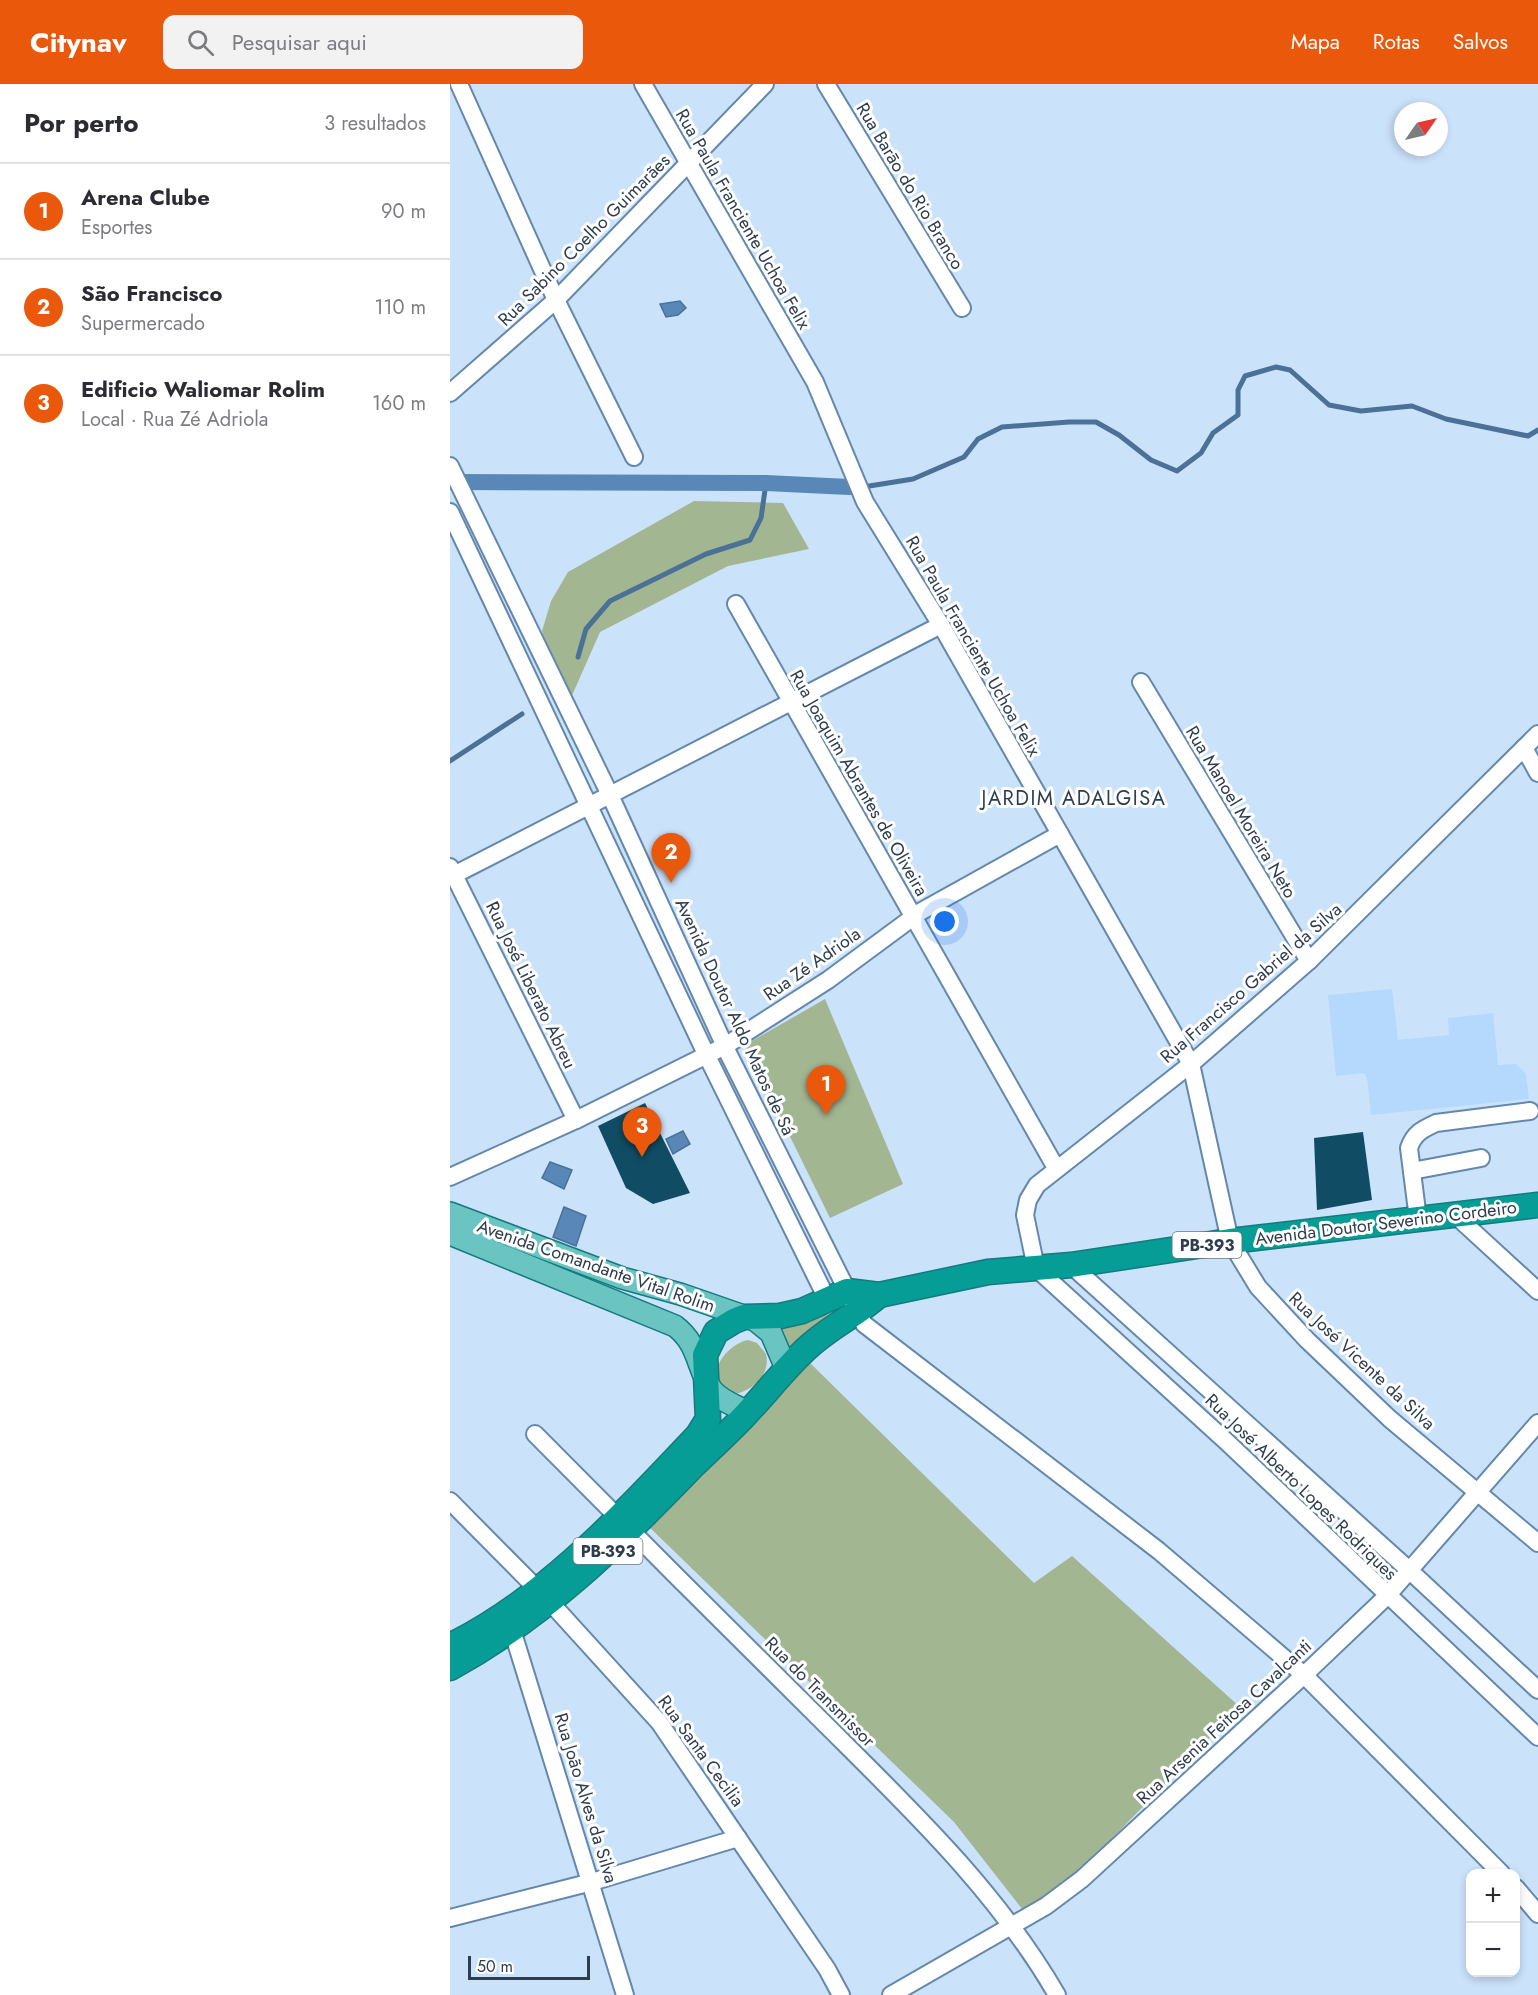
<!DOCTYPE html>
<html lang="pt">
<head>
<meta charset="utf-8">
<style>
	body { margin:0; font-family:Jost,sans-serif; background:#f2f2f3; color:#2b2b33 }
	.controls { position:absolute; right:18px; bottom:18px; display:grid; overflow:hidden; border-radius:12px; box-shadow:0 3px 9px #0003 }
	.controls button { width:54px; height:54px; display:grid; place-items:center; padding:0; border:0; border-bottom:2px solid #e1e1e2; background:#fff; color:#2b2b33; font:30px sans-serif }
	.compass { position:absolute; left:944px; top:18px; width:54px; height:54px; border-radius:50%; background:#fff; box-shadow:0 3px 9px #0003; rotate:56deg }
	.scale { position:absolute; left:18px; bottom:15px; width:122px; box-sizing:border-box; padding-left:6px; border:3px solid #2d3d4d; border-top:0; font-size:16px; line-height:21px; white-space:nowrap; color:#2d3d4d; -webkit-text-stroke:4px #fff; paint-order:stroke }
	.you { position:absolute; left:495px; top:838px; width:21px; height:21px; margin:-15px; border:4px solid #fff; border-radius:50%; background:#1a73e8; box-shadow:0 0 0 9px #1a73e833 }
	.badge { display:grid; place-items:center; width:39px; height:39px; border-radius:50%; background:#ea580c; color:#fff; font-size:20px; font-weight:700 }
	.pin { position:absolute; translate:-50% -50px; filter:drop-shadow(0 2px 3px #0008) }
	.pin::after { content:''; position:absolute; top:32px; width:21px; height:18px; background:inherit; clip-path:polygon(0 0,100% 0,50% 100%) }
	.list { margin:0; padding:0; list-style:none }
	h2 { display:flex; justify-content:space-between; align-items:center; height:78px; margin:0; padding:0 24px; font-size:26px }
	h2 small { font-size:20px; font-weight:400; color:#7c7c81 }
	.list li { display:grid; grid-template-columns:39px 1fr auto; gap:18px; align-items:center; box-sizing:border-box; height:96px; padding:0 24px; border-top:2px solid #e1e1e2 }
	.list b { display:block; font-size:22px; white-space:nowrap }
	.list p { margin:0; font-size:20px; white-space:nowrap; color:#7c7c81 }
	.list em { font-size:20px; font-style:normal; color:#7c7c81 }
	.icon { flex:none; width:33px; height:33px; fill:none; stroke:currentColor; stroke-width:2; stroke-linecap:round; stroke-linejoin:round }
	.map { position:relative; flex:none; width:1088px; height:1911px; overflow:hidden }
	header { display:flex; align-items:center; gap:36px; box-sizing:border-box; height:84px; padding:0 30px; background:#ea580c; color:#fff }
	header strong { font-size:28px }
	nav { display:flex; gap:33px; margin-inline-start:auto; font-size:21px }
	.search { width:420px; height:54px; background:#f2f2f3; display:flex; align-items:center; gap:15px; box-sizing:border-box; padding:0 21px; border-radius:12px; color:#7c7c81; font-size:22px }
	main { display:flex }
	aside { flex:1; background:#fff }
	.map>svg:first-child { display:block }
	.built { fill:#b5d8fd }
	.green { fill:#a3b692 }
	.water { fill:#5987b7; stroke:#4c7197; stroke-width:1.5 }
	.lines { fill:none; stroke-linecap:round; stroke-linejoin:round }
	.stream { stroke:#4c7197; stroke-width:5 }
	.canal { stroke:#5987b7; stroke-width:16 }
	.building { fill:#104c63 }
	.minor-casing { stroke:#6488ad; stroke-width:20 }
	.major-casing { stroke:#147b7d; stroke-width:24 }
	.highway-casing { stroke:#147b7d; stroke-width:27 }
	.minor { stroke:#fff; stroke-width:16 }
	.major { stroke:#6ac4c1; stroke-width:21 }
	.highway { stroke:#079d97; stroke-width:24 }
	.labels { text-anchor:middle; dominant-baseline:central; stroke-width:6; stroke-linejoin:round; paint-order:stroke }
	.shield { fill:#fff; stroke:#6c7782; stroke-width:1.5 }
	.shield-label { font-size:16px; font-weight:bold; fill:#2d3d4d }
	.street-label { font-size:18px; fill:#2d3d4d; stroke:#fff }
	.neighbourhood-label { font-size:20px; letter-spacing:1.5px; fill:#2d3d4d; stroke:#fff }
</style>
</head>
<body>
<header>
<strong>Citynav</strong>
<div class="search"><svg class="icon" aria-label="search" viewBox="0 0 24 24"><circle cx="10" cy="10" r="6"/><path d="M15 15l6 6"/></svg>Pesquisar aqui</div>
<nav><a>Mapa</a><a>Rotas</a><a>Salvos</a></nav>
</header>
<main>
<aside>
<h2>Por perto<small>3 resultados</small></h2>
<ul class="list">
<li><span class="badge">1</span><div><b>Arena Clube</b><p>Esportes</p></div><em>90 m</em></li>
<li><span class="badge">2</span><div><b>São Francisco</b><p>Supermercado</p></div><em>110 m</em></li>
<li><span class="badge">3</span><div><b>Edificio Waliomar Rolim</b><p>Local · Rua Zé Adriola</p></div><em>160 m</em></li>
</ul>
</aside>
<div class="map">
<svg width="1088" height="1911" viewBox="0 0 1088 1911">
	<rect width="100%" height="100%" fill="#cbe2fb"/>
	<!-- built -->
	<polygon class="built" points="942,905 948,956 999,951 998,934 1043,929 1048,981 1066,980 1076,990 1079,1015 921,1031 917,994 914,989 886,992 878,911"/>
	<!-- green -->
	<g class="green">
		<polygon points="244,417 333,419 359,465 278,482 150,548 116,625 92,547 101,517 118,488"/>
		<polygon points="375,915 453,1100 380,1134 295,961"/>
		<polygon points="384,1225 339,1266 324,1242"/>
		<path d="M298,1256L307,1259L316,1270C321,1292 302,1307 281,1311C250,1296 274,1261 298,1256Z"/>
		<polygon points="359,1278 584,1499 622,1472 790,1623 601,1817 576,1830 504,1738 194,1438"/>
	</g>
	<!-- water -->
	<g class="water">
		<polygon points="230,217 236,224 228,231 216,233 210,220"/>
		<polygon points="233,1047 240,1060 223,1070 216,1055"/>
		<polygon points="100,1078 122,1086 114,1105 92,1094"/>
		<polygon points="114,1123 136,1132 126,1162 103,1153"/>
	</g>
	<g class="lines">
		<!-- stream -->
		<g class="stream">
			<polyline points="413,403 463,395 514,373 528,355 552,343 619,338 646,338 669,351 701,376 727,387 751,369 763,349 788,331 788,306 795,292 826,283 840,286 879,321 911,327 962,322 996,335 1078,352 1088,346"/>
			<polyline points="128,573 136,545 160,517 256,470 300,456 311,434 316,399"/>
			<polyline points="0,677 72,630"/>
		</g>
		<!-- canal -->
		<polyline class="canal" points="0,398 316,399 399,403"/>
	</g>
	<!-- building -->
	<g class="building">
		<polygon points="195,1019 240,1109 203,1120 176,1104 148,1042"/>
		<polygon points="913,1048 922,1116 867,1126 864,1054"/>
	</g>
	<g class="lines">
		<defs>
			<g id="minor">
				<polyline points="9,0 106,216 184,373"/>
				<polyline points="193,0 365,298 415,418 491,541 741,980 780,1157 808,1203 857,1256 940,1335 1088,1459"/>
				<polyline points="376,0 512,224"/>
				<polyline points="0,309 106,216 315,0"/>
				<polyline points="0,382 160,711 278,969 414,1240 709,1467 854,1591 1052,1790"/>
				<polyline points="0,428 257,972 377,1215"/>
				<polyline points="286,520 606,1084"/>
				<polyline points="691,598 859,877"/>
				<polyline points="1088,650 859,877 741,980 587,1101 578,1116 575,1131 586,1184 778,1359 1088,1653"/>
				<polyline points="1074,664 1088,689"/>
				<polyline points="0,783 126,1036"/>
				<polyline points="0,793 491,541"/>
				<polyline points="962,1087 1031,1074"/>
				<polyline points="0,1093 126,1036 275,962 378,896 470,828 610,750"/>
				<polyline points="1004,1130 1088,1207"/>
				<path d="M968,1135L959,1064C964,1049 973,1045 986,1039L1080,1027"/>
				<polyline points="621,1181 959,1486 1088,1606"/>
				<path d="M85,1350C179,1445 273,1539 368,1633C454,1719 546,1805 607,1911"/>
				<polyline points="0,1417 100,1518 209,1638 377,1885 391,1911"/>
				<polyline points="59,1536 175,1911"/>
				<polyline points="1066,1804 1088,1830"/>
				<polyline points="0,1834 142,1798 288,1754"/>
				<polyline points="441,1911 596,1822 632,1795 854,1591 937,1512 1088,1339"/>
			</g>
			<g id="major">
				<polyline points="0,1129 172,1194 230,1210 305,1236 321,1249 336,1284"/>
				<path d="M0,1150L225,1242C250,1261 246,1284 262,1306C271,1317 286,1322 298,1328"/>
			</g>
			<g id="highway">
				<path d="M0,1562C97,1514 174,1429 248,1351L258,1335L255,1271L266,1248L284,1237L294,1233L330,1232L352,1227L397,1207L429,1211L538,1188L621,1181L780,1157L1088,1121"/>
				<path d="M0,1584C96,1531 168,1460 243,1382C261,1364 281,1347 298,1328C317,1308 333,1287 353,1268C377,1244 404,1233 429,1211"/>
			</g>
		</defs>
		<!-- minor casing -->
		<use href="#minor" class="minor-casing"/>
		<!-- major casing -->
		<use href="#major" class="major-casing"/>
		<!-- highway casing -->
		<use href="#highway" class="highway-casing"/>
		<!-- minor -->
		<use href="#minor" class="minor"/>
		<!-- major -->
		<use href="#major" class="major"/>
		<!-- highway -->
		<use href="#highway" class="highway"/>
	</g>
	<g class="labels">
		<!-- shield labels -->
		<g class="shield">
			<rect x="722.5" y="1148" width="69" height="26" rx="4.5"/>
			<rect x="123.5" y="1454" width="69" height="26" rx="4.5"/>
		</g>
		<g class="shield-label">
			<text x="757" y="1161">PB-393</text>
			<text x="158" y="1467">PB-393</text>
		</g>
		<!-- street labels -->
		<g class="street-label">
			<text transform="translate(460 102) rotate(59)">Rua Barāo do Rio Branco</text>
			<text transform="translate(293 135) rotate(60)">Rua Paula Franciente Uchoa Felix</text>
			<text transform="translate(134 156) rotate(-45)">Rua Sabino Coelho Guimarães</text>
			<text transform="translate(523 562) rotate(60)">Rua Paula Franciente Uchoa Felix</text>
			<text transform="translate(409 699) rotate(60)">Rua Joaquim Abrantes de Oliveira</text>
			<text transform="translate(791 728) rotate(59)">Rua Manoel Moreira Neto</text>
			<text transform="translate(362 880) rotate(-35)">Rua Zé Adriola</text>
			<text transform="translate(801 899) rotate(-41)">Rua Francisco Gabriel da Silva</text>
			<text transform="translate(81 901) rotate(64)">Rua José Liberato Abreu</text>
			<text transform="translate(285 933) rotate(65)">Avenida Doutor Aldo Matos de Sá</text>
			<text transform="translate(936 1139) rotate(-7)">Avenida Doutor Severino Cordeiro</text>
			<text transform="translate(146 1182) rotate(19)">Avenida Comandante Vital Rolim</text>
			<text transform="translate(912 1277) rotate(43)">Rua José Vicente da Silva</text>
			<text transform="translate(851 1403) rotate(44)">Rua José Alberto Lopes Rodriques</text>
			<text transform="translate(370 1608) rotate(45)">Rua do Transmissor</text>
			<text transform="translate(774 1638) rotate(-43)">Rua Arsenia Feitosa Cavalcanti</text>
			<text transform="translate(251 1667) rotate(54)">Rua Santa Cecilia</text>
			<text transform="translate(136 1714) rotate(73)">Rua João Alves da Silva</text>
		</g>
		<!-- neighbourhood labels -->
		<g class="neighbourhood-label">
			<text x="624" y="714">JARDIM ADALGISA</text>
		</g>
	</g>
</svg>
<div class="controls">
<button>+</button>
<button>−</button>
</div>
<svg class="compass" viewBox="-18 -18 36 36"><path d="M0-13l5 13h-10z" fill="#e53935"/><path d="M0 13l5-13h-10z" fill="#7c7c81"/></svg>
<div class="scale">50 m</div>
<div class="you"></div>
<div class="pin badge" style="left:376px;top:1031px">1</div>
<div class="pin badge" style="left:221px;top:799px">2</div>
<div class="pin badge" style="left:192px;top:1073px">3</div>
</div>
</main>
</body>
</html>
